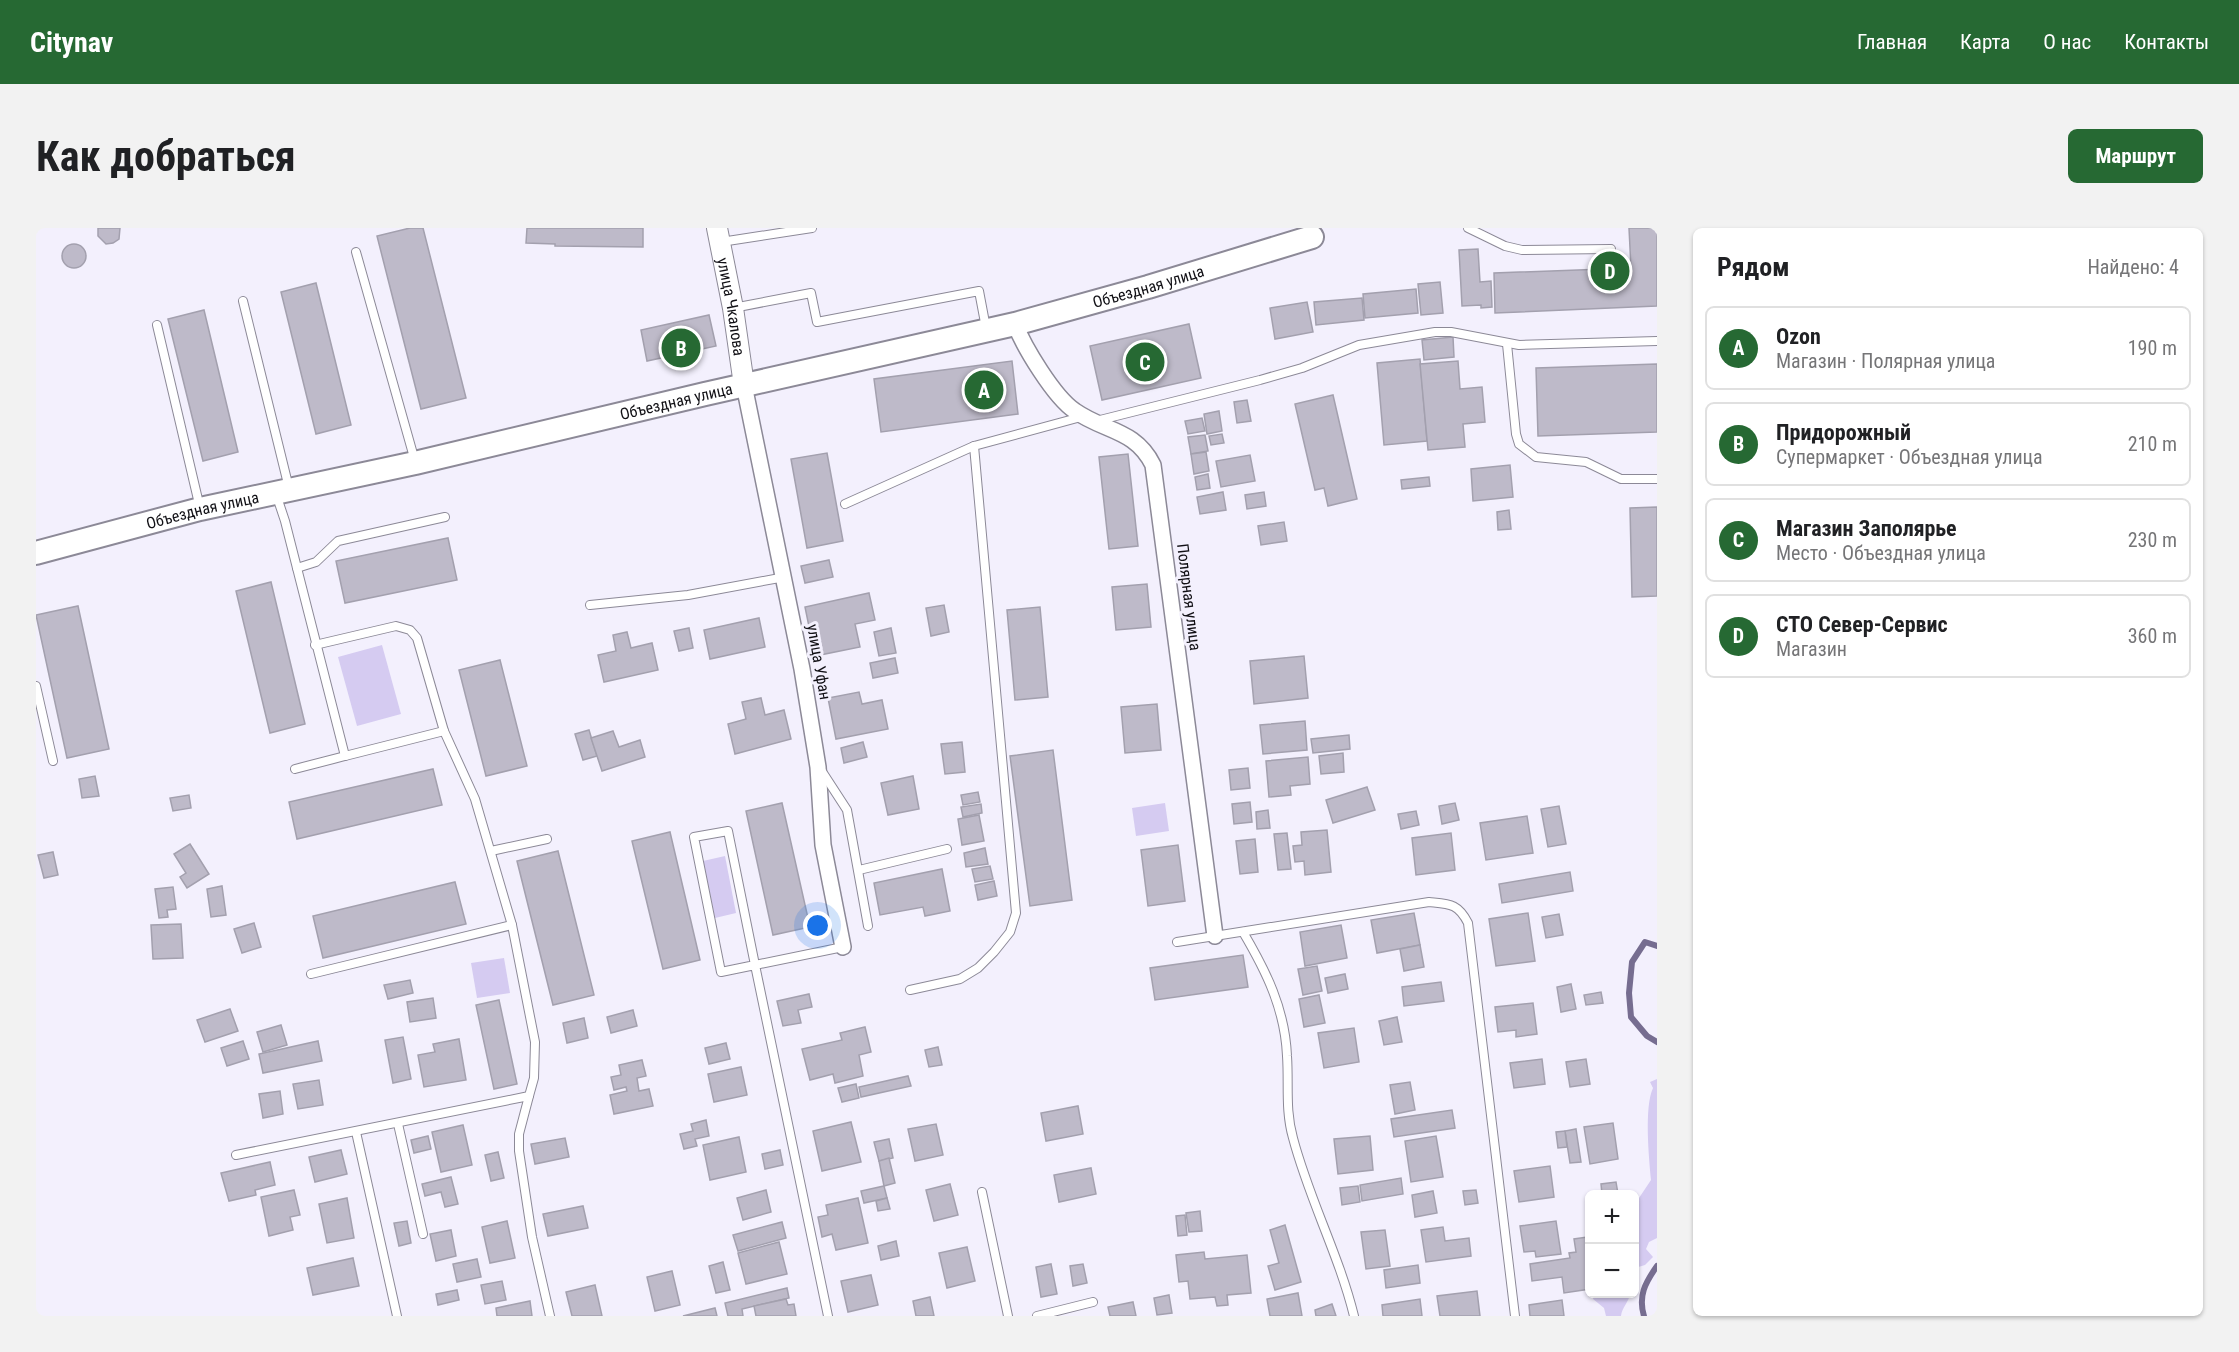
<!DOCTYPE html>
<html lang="ru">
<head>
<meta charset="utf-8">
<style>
	body { margin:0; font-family:"Roboto Condensed",sans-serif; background:#f2f2f2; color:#202124 }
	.controls { position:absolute; right:18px; bottom:18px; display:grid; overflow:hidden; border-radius:9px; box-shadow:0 2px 4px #0004 }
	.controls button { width:54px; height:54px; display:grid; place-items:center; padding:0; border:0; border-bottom:2px solid #e0e0e0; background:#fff; color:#202124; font:30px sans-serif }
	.you { position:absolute; left:782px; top:698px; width:21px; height:21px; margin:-15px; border:4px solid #fff; border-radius:50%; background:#1a73e8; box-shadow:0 0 0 9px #1a73e833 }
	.badge { display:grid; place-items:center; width:39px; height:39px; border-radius:50%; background:#266933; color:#fff; font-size:20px; font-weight:700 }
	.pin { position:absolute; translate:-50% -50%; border:3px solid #fff; box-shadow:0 2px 6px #0006 }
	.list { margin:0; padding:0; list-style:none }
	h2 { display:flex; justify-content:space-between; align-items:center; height:78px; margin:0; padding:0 24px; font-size:26px }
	h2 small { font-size:20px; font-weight:400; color:#757577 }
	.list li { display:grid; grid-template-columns:39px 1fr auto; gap:18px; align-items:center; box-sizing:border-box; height:84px; margin:0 12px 12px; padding:0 12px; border:2px solid #e0e0e0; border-radius:9px }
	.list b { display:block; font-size:22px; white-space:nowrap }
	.list p { margin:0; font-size:20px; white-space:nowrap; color:#757577 }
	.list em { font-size:20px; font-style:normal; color:#757577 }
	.map { position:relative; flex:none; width:1621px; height:1088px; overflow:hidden; border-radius:9px }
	header { display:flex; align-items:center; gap:36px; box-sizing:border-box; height:84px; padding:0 30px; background:#266933; color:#fff }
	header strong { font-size:28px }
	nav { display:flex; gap:33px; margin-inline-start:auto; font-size:21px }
	.intro { display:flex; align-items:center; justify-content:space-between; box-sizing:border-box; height:144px; padding:0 36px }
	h1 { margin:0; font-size:42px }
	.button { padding:15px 27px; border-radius:9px; background:#266933; color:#fff; font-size:21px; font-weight:700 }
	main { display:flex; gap:36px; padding:0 36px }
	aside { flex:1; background:#fff; border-radius:9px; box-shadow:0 2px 4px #0004 }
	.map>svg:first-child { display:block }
	.green { fill:#d5cbf1 }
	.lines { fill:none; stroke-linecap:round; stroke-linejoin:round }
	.stream { stroke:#766d90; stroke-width:6 }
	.building { fill:#bebac9; stroke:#a3a0ae; stroke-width:1.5 }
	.service-casing { stroke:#8c8997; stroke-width:10 }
	.minor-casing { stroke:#8c8997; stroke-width:18 }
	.tertiary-casing { stroke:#8c8997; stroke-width:22 }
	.secondary-casing { stroke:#8c8997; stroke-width:26 }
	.service { stroke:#fff; stroke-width:8 }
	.minor { stroke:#fff; stroke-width:15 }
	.tertiary { stroke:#fff; stroke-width:20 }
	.secondary { stroke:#fff; stroke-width:22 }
	.labels { text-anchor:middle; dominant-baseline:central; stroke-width:6; stroke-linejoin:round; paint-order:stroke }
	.street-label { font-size:16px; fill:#111015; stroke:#f3f0fd }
</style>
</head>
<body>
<header>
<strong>Citynav</strong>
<nav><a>Главная</a><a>Карта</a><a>О нас</a><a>Контакты</a></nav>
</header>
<div class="intro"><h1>Как добраться</h1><a class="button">Маршрут</a></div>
<main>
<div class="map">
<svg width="1621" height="1088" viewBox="0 0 1621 1088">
	<rect width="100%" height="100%" fill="#f3f0fd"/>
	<!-- green -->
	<g class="green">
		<polygon points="346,417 365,486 321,498 302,429"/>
		<polygon points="1129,575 1133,603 1100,608 1096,580"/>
		<polygon points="689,628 700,685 679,690 667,633"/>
		<polygon points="468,730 474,765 441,770 435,735"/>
		<path d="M1621,851V1010L1613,1014L1610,1021L1617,1029L1609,1037L1599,1040V976L1615,952C1613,930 1608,879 1617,860L1614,854Z"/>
		<path d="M1558,1066H1594C1593,1074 1586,1079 1585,1088H1570L1568,1080L1557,1071Z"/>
	</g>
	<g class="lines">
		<!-- stream -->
		<g class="stream">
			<polyline points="1621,718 1609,714 1596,734 1593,765 1595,789 1611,808 1621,814"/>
			<path d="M1608,1088C1602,1068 1609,1055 1621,1038"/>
		</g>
	</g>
	<!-- building -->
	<g class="building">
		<polygon points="84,0 83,11 77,15 70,16 62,8 62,0"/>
		<polygon points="374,0 387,0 430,170 385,181 341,8"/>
		<polygon points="491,0 607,0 607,19 519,18 519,16 490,15"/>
		<polygon points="1593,0 1621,0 1621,78 1459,85 1458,45 1595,40"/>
		<circle cx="38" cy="28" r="12"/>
		<polygon points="1442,21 1444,54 1455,53 1456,79 1445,80 1445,77 1426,78 1423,22"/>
		<polygon points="1404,54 1407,85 1385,87 1382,56"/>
		<polygon points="280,55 315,197 280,206 245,64"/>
		<polygon points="1380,61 1382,85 1329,90 1327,66"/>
		<polygon points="1326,70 1328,92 1280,97 1278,74"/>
		<polygon points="1271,74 1277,104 1239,111 1234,80"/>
		<polygon points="168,82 202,224 167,233 132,91"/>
		<polygon points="673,87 680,118 611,133 605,102"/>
		<polygon points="1153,96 1165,150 1066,172 1054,118"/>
		<polygon points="1417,109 1418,129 1388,132 1386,112"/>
		<polygon points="1384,131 1391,213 1348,217 1341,135"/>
		<polygon points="976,133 982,186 845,204 838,151"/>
		<polygon points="1422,133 1424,161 1446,159 1449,194 1427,196 1429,219 1392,222 1384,136"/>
		<polygon points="1621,136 1621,204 1502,208 1500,140"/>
		<polygon points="1297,167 1321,271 1292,278 1288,260 1279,262 1259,176"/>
		<polygon points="1211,172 1215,193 1201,195 1198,174"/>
		<polygon points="1183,183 1186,203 1171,206 1168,186"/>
		<polygon points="1166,190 1169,203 1152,206 1149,193"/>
		<polygon points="1186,206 1188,215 1175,217 1173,208"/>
		<polygon points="1169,207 1172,223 1155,226 1152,209"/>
		<polygon points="1170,224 1173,243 1158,246 1155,226"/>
		<polygon points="791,225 807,313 771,320 755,231"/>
		<polygon points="1092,226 1102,318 1073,321 1063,229"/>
		<polygon points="1214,227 1219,253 1185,259 1180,233"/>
		<polygon points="1474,237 1477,269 1437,273 1435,241"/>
		<polygon points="1172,246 1174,260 1161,262 1159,249"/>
		<polygon points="1393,249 1394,258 1366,261 1365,252"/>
		<polygon points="1187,264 1190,282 1164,286 1161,269"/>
		<polygon points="1228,264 1230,278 1211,281 1209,267"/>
		<polygon points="1621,279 1621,368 1596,369 1594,280"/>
		<polygon points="1473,282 1475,301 1462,302 1461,284"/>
		<polygon points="1248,294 1251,313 1225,317 1222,298"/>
		<polygon points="412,310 421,352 309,375 300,333"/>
		<polygon points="793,332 797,349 769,355 765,338"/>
		<polygon points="235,354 269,496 234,505 200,363"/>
		<polygon points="1111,356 1115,399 1080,402 1076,359"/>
		<polygon points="833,365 839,392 819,396 824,419 779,428 769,379"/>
		<polygon points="908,377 913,404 895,408 890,380"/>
		<polygon points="42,378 73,521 31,530 0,387"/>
		<polygon points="1004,379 1012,469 979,472 971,382"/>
		<polygon points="723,390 729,419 674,431 668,402"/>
		<polygon points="653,400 657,420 643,423 638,403"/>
		<polygon points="855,400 860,425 843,428 838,404"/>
		<polygon points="591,404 595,420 616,415 622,442 568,454 562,427 580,423 577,407"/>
		<polygon points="1268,428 1272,470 1218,476 1214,433"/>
		<polygon points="859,430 862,445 837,450 834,435"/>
		<polygon points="464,432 491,538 450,548 423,442"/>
		<polygon points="823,464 826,476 846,472 852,501 800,511 792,470"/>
		<polygon points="725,470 729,487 748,482 755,511 699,526 692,496 710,491 706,474"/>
		<polygon points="1121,476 1125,522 1089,525 1085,479"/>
		<polygon points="1269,493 1271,522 1227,526 1224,497"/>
		<polygon points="553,502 561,528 547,532 539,506"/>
		<polygon points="577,503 583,519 604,512 609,529 566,543 555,510"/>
		<polygon points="1313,507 1314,521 1277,525 1275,511"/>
		<polygon points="827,514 831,529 808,535 805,520"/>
		<polygon points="926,514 929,544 909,546 905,516"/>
		<polygon points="1017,522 1036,672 994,678 974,528"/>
		<polygon points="1307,525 1308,544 1285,546 1283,528"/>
		<polygon points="1272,529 1274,556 1254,558 1255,567 1233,569 1230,533"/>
		<polygon points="1212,540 1214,560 1195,562 1193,542"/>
		<polygon points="397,541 406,577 261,611 253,574"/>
		<polygon points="59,548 63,568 46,570 43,551"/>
		<polygon points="877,548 883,581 852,587 845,555"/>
		<polygon points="1331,559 1339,582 1297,595 1290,572"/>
		<polygon points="942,564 944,574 927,577 925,567"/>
		<polygon points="153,567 155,580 137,583 134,570"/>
		<polygon points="1214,574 1216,594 1198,596 1196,576"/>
		<polygon points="746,575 774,699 737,707 710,583"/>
		<polygon points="1419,575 1423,592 1406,596 1403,578"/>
		<polygon points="945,576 946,585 927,589 925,579"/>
		<polygon points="1523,578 1530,616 1512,619 1505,581"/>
		<polygon points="1232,582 1234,600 1221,601 1220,584"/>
		<polygon points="1380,583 1383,597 1365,601 1362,586"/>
		<polygon points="943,587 948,613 926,617 922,591"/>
		<polygon points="1491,588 1497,625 1450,632 1444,595"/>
		<polygon points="1291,602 1295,644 1269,647 1268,633 1259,634 1257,618 1266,617 1265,604"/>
		<polygon points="634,604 664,732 627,741 596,613"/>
		<polygon points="1251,605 1255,641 1242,642 1238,606"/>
		<polygon points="1415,605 1419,642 1380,647 1376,610"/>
		<polygon points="1219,611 1222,644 1204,646 1200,613"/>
		<polygon points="154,616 173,646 151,660 144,649 150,645 138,626"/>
		<polygon points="1142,617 1149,673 1112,678 1105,622"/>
		<polygon points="949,620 952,636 930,639 928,625"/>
		<polygon points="522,623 558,767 517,777 481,633"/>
		<polygon points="17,624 22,647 8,650 2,627"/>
		<polygon points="954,638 957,651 939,654 936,641"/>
		<polygon points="906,641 914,683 889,688 887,679 844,687 838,655"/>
		<polygon points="1534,644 1537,663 1466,675 1463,656"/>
		<polygon points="958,653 961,668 942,672 939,657"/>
		<polygon points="419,654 430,696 287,730 277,688"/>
		<polygon points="186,658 190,687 175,689 171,661"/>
		<polygon points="137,659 140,681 131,682 132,689 123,690 119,661"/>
		<polygon points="1378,685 1384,717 1341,725 1335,692"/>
		<polygon points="1492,685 1499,733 1460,738 1453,691"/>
		<polygon points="1523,686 1527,707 1510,710 1506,689"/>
		<polygon points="218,695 225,719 206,725 198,701"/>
		<polygon points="145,696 147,730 117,731 115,697"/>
		<polygon points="1305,697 1311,730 1269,738 1264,704"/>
		<polygon points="1384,717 1388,739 1368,743 1364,721"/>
		<polygon points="1207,727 1212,759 1119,772 1114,740"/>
		<polygon points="1281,738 1286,763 1267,767 1262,741"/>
		<polygon points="1309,746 1312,761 1292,765 1289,750"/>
		<polygon points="374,752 377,765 352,771 348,757"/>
		<polygon points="1405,754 1408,773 1368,778 1366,759"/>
		<polygon points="1535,756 1540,781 1525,784 1521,759"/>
		<polygon points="1565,764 1567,775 1550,777 1548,767"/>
		<polygon points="773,766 776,779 762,782 765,795 747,798 741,773"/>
		<polygon points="1283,767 1289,795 1268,799 1263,771"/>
		<polygon points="397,770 400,790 374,794 371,774"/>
		<polygon points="463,772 481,856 458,861 440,777"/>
		<polygon points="1497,775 1501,806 1480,809 1480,802 1462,804 1459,779"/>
		<polygon points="194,781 202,803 169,814 161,792"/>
		<polygon points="597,782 601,798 575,805 571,789"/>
		<polygon points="1361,789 1366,814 1348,817 1343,793"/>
		<polygon points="548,790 552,810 531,815 527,795"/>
		<polygon points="245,797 251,817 227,824 221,804"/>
		<polygon points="829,799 835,824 823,827 827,848 799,855 797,846 774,852 766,821 806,812 804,805"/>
		<polygon points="1318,800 1323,834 1288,840 1282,805"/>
		<polygon points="367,809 375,851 357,855 349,812"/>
		<polygon points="423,811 430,852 388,859 382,827 399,824 397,816"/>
		<polygon points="207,813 213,831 191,838 185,820"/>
		<polygon points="282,813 286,833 227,845 223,826"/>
		<polygon points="690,815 694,831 673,836 669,820"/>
		<polygon points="902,819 906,837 893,839 889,822"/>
		<polygon points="1506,831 1509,856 1478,860 1474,835"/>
		<polygon points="1550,831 1554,856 1534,859 1530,834"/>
		<polygon points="606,832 610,848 601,850 603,863 613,861 617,878 578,886 574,867 591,863 590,859 578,862 575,849 585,847 583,837"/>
		<polygon points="705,839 711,867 678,874 672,846"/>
		<polygon points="872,848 875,858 825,869 823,859"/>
		<polygon points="283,852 287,877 262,881 257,856"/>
		<polygon points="1374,854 1379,882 1359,886 1354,857"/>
		<polygon points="820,856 823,870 806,874 802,860"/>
		<polygon points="244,863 247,886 227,890 223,866"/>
		<polygon points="1042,878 1047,906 1010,913 1005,885"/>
		<polygon points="1416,882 1419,900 1358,909 1355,891"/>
		<polygon points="670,892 673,908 659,911 661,918 648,921 644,906 657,903 655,896"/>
		<polygon points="815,894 825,934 786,943 777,903"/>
		<polygon points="1577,895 1582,931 1554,936 1548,899"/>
		<polygon points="900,896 907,927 879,933 872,901"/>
		<polygon points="427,897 436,937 405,944 396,904"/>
		<polygon points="1540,901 1545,934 1534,935 1529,903"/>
		<polygon points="1529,903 1531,919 1522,920 1520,904"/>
		<polygon points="392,908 395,921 378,925 375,912"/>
		<polygon points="1334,908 1337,942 1302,946 1298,911"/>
		<polygon points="1400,908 1407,949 1375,954 1369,913"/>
		<polygon points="703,909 710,944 674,952 667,917"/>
		<polygon points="529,910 533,929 499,936 495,916"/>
		<polygon points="853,911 857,930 843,933 838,914"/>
		<polygon points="305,922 311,946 279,954 273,929"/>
		<polygon points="744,922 747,937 729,941 726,926"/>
		<polygon points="462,924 468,950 455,953 449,927"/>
		<polygon points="853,930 859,955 848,958 843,933"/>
		<polygon points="234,934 239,957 219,962 220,967 193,973 185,945"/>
		<polygon points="1514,938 1518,969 1483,974 1478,943"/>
		<polygon points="1055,940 1060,966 1023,974 1018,947"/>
		<polygon points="415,949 422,976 409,979 405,964 389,968 386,956"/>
		<polygon points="1365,950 1367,966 1326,973 1324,957"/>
		<polygon points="1580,954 1582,966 1566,966 1565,956"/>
		<polygon points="914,956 922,987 898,993 890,962"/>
		<polygon points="848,958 851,970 828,975 825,963"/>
		<polygon points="1322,958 1324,974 1306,977 1304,960"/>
		<polygon points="258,962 264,987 254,989 257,1002 233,1008 225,969"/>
		<polygon points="730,962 735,984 707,992 701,970"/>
		<polygon points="1440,962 1442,975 1429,977 1427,963"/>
		<polygon points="1397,963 1401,985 1379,989 1376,967"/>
		<polygon points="311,970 318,1010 291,1015 283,976"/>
		<polygon points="822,970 832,1015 800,1022 796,1006 786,1009 782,989 792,987 790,977"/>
		<polygon points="851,970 854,981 842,983 840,973"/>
		<polygon points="547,978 552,1000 512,1008 507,986"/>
		<polygon points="1164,983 1166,1003 1153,1004 1150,985"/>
		<polygon points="1149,987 1151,1007 1142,1008 1140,988"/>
		<polygon points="371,993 375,1015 363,1018 358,995"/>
		<polygon points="471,993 479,1030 454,1035 446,999"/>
		<polygon points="1520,993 1525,1026 1500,1029 1499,1023 1488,1024 1484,998"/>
		<polygon points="746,994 750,1010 702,1023 697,1007"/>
		<polygon points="1249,997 1265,1054 1239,1062 1232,1038 1243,1035 1234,1002"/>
		<polygon points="1407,999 1409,1013 1433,1010 1435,1028 1390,1034 1385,1002"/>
		<polygon points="415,1002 420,1028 400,1033 394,1006"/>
		<polygon points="1349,1002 1354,1038 1330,1041 1325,1004"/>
		<polygon points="1551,1009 1554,1023 1554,1061 1528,1065 1526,1049 1496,1053 1494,1036 1534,1030 1533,1025 1540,1024 1538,1011"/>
		<polygon points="860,1013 863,1028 845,1032 842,1018"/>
		<polygon points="743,1014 751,1046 710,1056 702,1025"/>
		<polygon points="931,1019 939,1053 911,1060 903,1025"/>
		<polygon points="1168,1024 1169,1031 1211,1027 1215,1065 1191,1067 1192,1077 1181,1078 1179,1069 1154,1071 1152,1053 1143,1054 1140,1027"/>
		<polygon points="317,1030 323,1058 277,1067 271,1040"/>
		<polygon points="441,1031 445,1049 421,1054 417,1036"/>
		<polygon points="687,1034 694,1062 680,1065 673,1038"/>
		<polygon points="1015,1036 1021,1066 1005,1069 1000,1039"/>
		<polygon points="1047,1036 1051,1055 1037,1058 1034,1038"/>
		<polygon points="1382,1037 1384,1055 1350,1060 1348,1042"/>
		<polygon points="636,1043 644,1077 619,1083 611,1049"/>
		<polygon points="835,1047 842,1077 812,1084 805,1053"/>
		<polygon points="466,1053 470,1072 449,1076 445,1057"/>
		<polygon points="559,1057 566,1088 536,1088 530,1064"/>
		<polygon points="751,1060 753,1070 706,1081 707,1088 692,1088 689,1075"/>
		<polygon points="421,1062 423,1072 402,1077 400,1066"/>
		<polygon points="1441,1063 1444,1088 1404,1088 1401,1068"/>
		<polygon points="1262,1065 1266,1088 1234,1088 1231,1071"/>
		<polygon points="1133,1067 1136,1085 1121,1087 1118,1070"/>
		<polygon points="894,1069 898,1088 880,1088 877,1073"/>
		<polygon points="750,1071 752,1077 758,1076 760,1088 720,1088 718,1078"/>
		<polygon points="1384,1071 1386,1088 1347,1088 1346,1077"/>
		<polygon points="1526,1072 1528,1088 1494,1088 1493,1077"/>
		<polygon points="494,1073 496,1088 461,1088 460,1080"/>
		<polygon points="1097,1074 1100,1088 1074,1088 1072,1079"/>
		<polygon points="1296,1076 1300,1088 1280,1088 1279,1082"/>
		<polygon points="679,1080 681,1088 647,1088"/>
	</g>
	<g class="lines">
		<defs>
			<g id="service">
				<polyline points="1432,0 1469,18 1486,22 1575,21"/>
				<polyline points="685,14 776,0"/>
				<polyline points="320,24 379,233"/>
				<polyline points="207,73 253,260"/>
				<polyline points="697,80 775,65 781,94 943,63 950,100"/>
				<polyline points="121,97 164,280"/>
				<polyline points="1471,116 1480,206 1483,216 1500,229 1550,234 1585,251 1621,251"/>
				<polyline points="1060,193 1224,152 1266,140 1323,117 1399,104 1415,104 1483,117 1621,113"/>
				<polyline points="240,266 249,293 309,528 259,541"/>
				<polyline points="809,276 938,218"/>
				<polyline points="261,340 280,334 302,313 409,289"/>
				<polyline points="554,377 652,367 749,349"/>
				<polyline points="0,458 17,533"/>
				<polyline points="309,528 408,503"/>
				<polyline points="785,542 811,582 832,698"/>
				<polyline points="455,623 511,611"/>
				<polyline points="823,642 911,621"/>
				<path d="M1207,704C1230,743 1249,781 1251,828C1253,856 1249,882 1257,910C1273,971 1303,1027 1318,1088"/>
				<path d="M1141,714L1393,674C1413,676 1422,675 1432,695L1479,1088"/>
				<polyline points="275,746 476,697"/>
				<polyline points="874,762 924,751 942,740 958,724 974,704 980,685 938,218 1045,189"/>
				<polyline points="493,868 483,906 483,923 496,1009 514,1088"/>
				<polyline points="362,896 387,1006"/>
				<polyline points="320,904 361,1088"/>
				<polyline points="200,927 493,868 498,850 499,814 476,697 439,571 408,503 381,410 374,402 360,398 279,417"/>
				<polyline points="946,964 972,1088"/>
				<polyline points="792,1088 719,737 685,744 658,609 692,603 719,737 807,719"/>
				<polyline points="1001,1088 1057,1074"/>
			</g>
			<g id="minor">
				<path d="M979,96C988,119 1018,169 1039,183C1069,204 1099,201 1117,237L1179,708"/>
				<polyline points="708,157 766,441 782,539 787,617 807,719"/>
			</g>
			<g id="tertiary">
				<path id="s1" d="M681,0L697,80L708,157"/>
			</g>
			<g id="secondary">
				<path id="s2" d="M0,325L164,281L379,235L669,166L979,96L1112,59L1276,9"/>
			</g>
		</defs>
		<!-- service casing -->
		<use href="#service" class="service-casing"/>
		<!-- minor casing -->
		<use href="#minor" class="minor-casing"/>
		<!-- tertiary casing -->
		<use href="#tertiary" class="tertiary-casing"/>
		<!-- secondary casing -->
		<use href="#secondary" class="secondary-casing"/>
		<!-- service -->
		<use href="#service" class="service"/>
		<!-- minor -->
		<use href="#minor" class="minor"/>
		<!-- tertiary -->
		<use href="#tertiary" class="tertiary"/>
		<!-- secondary -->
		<use href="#secondary" class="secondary"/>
	</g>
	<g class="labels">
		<!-- street labels -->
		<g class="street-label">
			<text stroke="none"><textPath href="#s2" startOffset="1144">Объездная улица</textPath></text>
			<text stroke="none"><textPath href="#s1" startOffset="80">улица Чкалова</textPath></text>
			<text stroke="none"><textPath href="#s2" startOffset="658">Объездная улица</textPath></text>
			<text stroke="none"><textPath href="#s2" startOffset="172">Объездная улица</textPath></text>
			<text transform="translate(1153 369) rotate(83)">Полярная улица</text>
			<text transform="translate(783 434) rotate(80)">улица Уфан</text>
		</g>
	</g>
</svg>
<div class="controls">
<button>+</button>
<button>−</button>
</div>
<div class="you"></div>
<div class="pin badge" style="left:948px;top:162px">A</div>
<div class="pin badge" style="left:645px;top:120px">B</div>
<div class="pin badge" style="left:1109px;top:134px">C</div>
<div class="pin badge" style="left:1574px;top:43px">D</div>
</div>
<aside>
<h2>Рядом<small>Найдено: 4</small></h2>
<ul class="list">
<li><span class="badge">A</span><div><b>Ozon</b><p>Магазин · Полярная улица</p></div><em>190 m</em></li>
<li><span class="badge">B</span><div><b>Придорожный</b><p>Супермаркет · Объездная улица</p></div><em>210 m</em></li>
<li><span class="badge">C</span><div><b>Магазин Заполярье</b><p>Место · Объездная улица</p></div><em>230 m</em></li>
<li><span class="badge">D</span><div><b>СТО Север-Сервис</b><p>Магазин</p></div><em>360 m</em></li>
</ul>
</aside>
</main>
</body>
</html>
